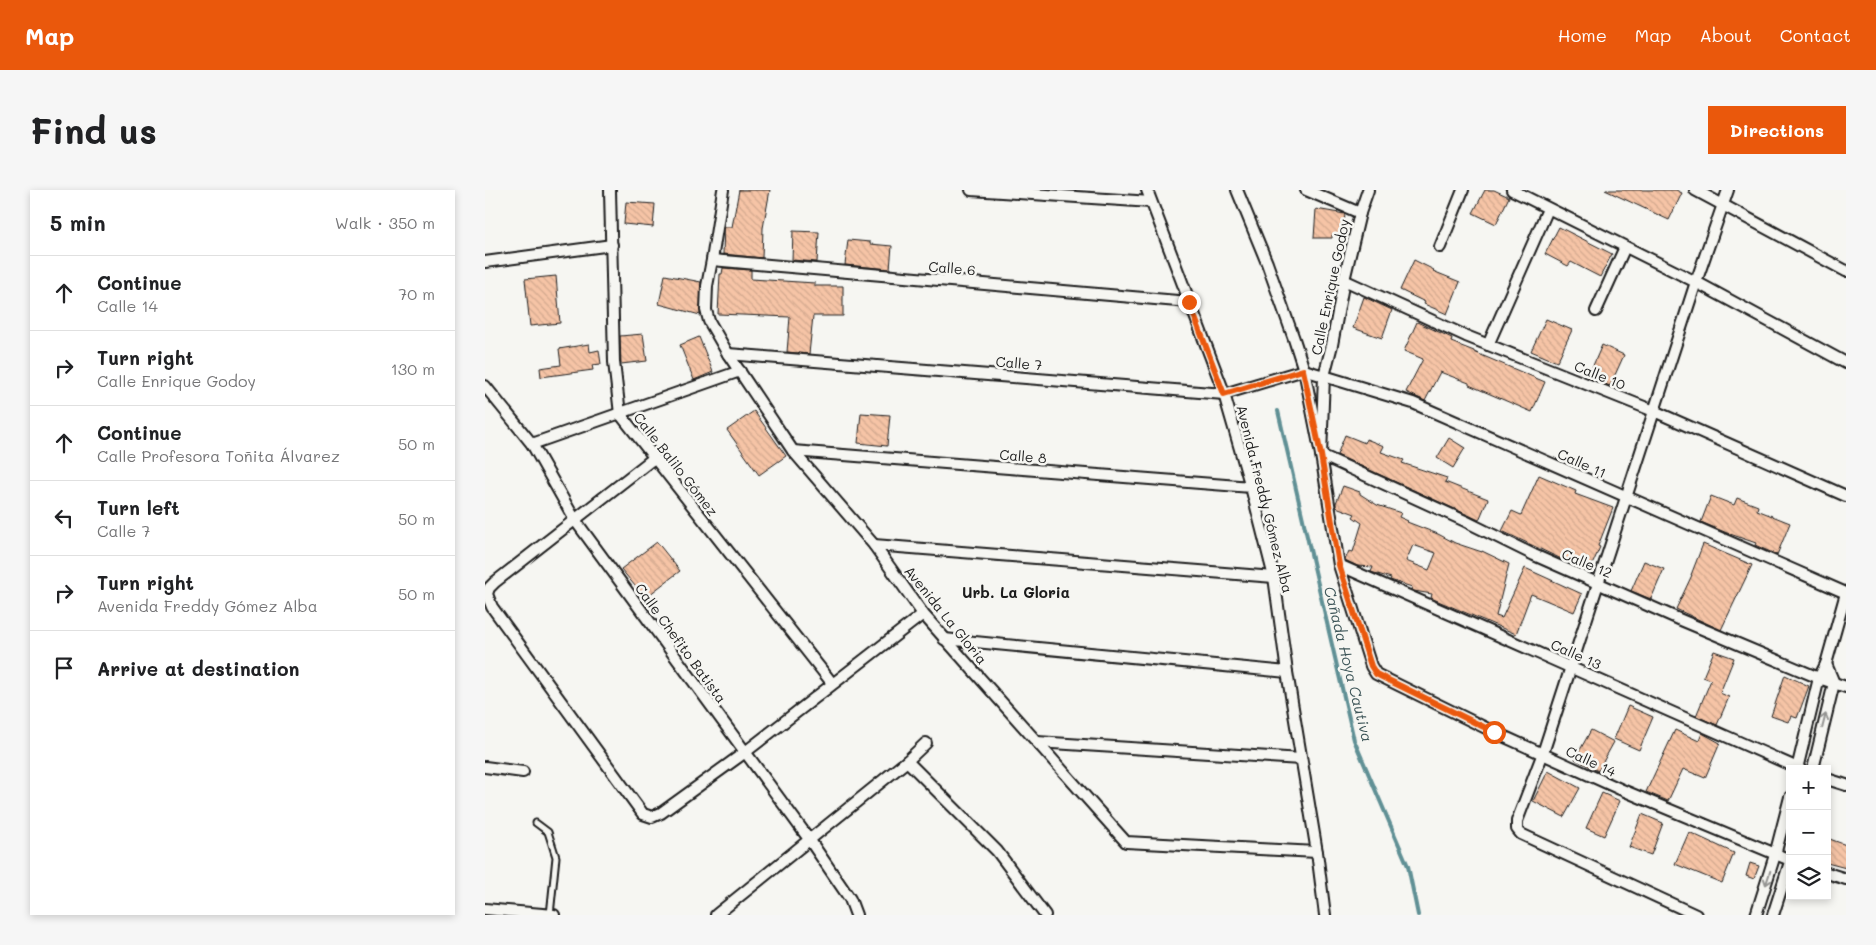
<!DOCTYPE html>
<html lang="en">
<head>
<meta charset="utf-8">
<style>
	body { margin:0; font-family:Mali,sans-serif; background:#f6f6f6; color:#202124 }
	.controls { position:absolute; right:15px; bottom:15px; display:grid; overflow:hidden; border-radius:0px; box-shadow:0 2px 8px #0003 }
	.controls button { width:45px; height:45px; display:grid; place-items:center; padding:0; border:0; border-bottom:1px solid #e0e0e0; background:#fff; color:#202124; font:25px sans-serif }
	.stop { position:absolute; width:15px; height:15px; margin:-11px; border:4px solid #ea580c; border-radius:50%; background:#fff }
	.stop.end { background:#ea580c; border-color:#fff; box-shadow:0 1px 5px #0008 }
	.list { margin:0; padding:0; list-style:none }
	h2 { display:flex; justify-content:space-between; align-items:center; height:65px; margin:0; padding:0 20px; font-size:21px }
	h2 small { font-size:16px; font-weight:400; color:#757577 }
	.list li { display:grid; grid-template-columns:32px 1fr auto; gap:15px; align-items:center; box-sizing:border-box; height:75px; padding:0 20px; border-top:1px solid #e0e0e0 }
	.list b { display:block; font-size:19px; white-space:nowrap }
	.list p { margin:0; font-size:16px; white-space:nowrap; color:#757577 }
	.list em { font-size:16px; font-style:normal; color:#757577 }
	.icon { flex:none; width:28px; height:28px; fill:none; stroke:currentColor; stroke-width:2; stroke-linecap:round; stroke-linejoin:round }
	.map { position:relative; flex:none; width:1361px; height:725px; overflow:hidden; border-radius:0px }
	header { display:flex; align-items:center; gap:30px; box-sizing:border-box; height:70px; padding:0 25px; background:#ea580c; color:#fff }
	header strong { font-size:24px }
	nav { display:flex; gap:28px; margin-inline-start:auto; font-size:18px }
	.intro { display:flex; align-items:center; justify-content:space-between; box-sizing:border-box; height:120px; padding:0 30px }
	h1 { margin:0; font-size:35px }
	.button { padding:12px 22px; border-radius:0px; background:#ea580c; color:#fff; font-size:18px; font-weight:700 }
	main { display:flex; gap:30px; padding:0 30px }
	aside { flex:1; background:#fff; border-radius:0px; box-shadow:0 2px 8px #0003 }
	.map>svg:first-child { display:block }
	.lines { fill:none; stroke-linecap:round; stroke-linejoin:round }
	.stream { stroke:#609095; stroke-width:4 }
	.building { fill:url(#building-back-hatch); stroke:#1c1c1c; fill-rule:evenodd }
	.service-casing { stroke:#1c1c1c; stroke-width:9 }
	.minor-casing { stroke:#1c1c1c; stroke-width:14 }
	.service { stroke:#f6f6f2; stroke-width:5 }
	.minor { stroke:#f6f6f2; stroke-width:10 }
	.oneway { stroke:#949492 }
	.route { stroke:#ea580c; stroke-width:6 }
	.labels { text-anchor:middle; dominant-baseline:central; stroke-width:5; stroke-linejoin:round; paint-order:stroke }
	.street-label { font-size:14px; fill:#1c1c1c; stroke:#f6f6f2 }
	.neighbourhood-label { font-size:15px; font-weight:bold; fill:#1c1c1c; stroke:#f6f6f2 }
	.water-label { font-size:15px; font-style:italic; fill:#3e5659; stroke:#f6f6f2 }
</style>
</head>
<body>
<header>
<strong>Map</strong>
<nav><a>Home</a><a>Map</a><a>About</a><a>Contact</a></nav>
</header>
<div class="intro"><h1>Find us</h1><a class="button">Directions</a></div>
<main>
<aside>
<h2>5 min<small>Walk · 350 m</small></h2>
<ul class="list">
<li><svg class="icon" aria-label="ahead" viewBox="0 0 24 24"><path d="M12 20V5M6 11l6-6 6 6"/></svg><div><b>Continue</b><p>Calle 14</p></div><em>70 m</em></li>
<li><svg class="icon" aria-label="right" viewBox="0 0 24 24"><path d="M7 20v-9h11M14 6l5 5-5 5"/></svg><div><b>Turn right</b><p>Calle Enrique Godoy</p></div><em>130 m</em></li>
<li><svg class="icon" aria-label="ahead" viewBox="0 0 24 24"><path d="M12 20V5M6 11l6-6 6 6"/></svg><div><b>Continue</b><p>Calle Profesora Toñita Álvarez</p></div><em>50 m</em></li>
<li><svg class="icon" aria-label="left" viewBox="0 0 24 24"><path d="M17 20v-9H6M10 6l-5 5 5 5"/></svg><div><b>Turn left</b><p>Calle 7</p></div><em>50 m</em></li>
<li><svg class="icon" aria-label="right" viewBox="0 0 24 24"><path d="M7 20v-9h11M14 6l5 5-5 5"/></svg><div><b>Turn right</b><p>Avenida Freddy Gómez Alba</p></div><em>50 m</em></li>
<li><svg class="icon" aria-label="arrive" viewBox="0 0 24 24"><path d="M6 21V4h12l-3 4 3 4H6"/></svg><div><b>Arrive at destination</b></div></li>
</ul>
</aside>
<div class="map">
<svg width="1361" height="725" viewBox="0 0 1361 725">
	<defs>
		<pattern id="building-back-hatch" width="6" height="6" patternUnits="userSpaceOnUse" patternTransform="scale(1.25)"><rect width="6" height="6" fill="#f6c4a6"/><path d="M-1 5l2 2M0 0l6 6M5-1l2 2" fill="none" stroke="#d2a88e"/></pattern>
	</defs>
	<rect width="100%" height="100%" fill="#f6f6f2"/>
	<filter id="ink" filterUnits="userSpaceOnUse"><feTurbulence type="fractalNoise" baseFrequency=".02" numOctaves="2"/><feDisplacementMap in="SourceGraphic" scale="10" xChannelSelector="R" yChannelSelector="G"/><feConvolveMatrix kernelMatrix="1 2 1 2 8 2 1 2 1" color-interpolation-filters="sRGB"/></filter>
	<g filter="url(#ink)">
		<g class="lines">
			<!-- stream -->
			<polyline class="stream" points="793,221 869,550 923,676 933,725"/>
		</g>
		<!-- building -->
		<g class="building">
			<polygon points="254,0 285,0 278,38 277,68 238,64 239,37 247,37"/>
			<polygon points="1000,0 1009,0 1024,7 1011,34 988,23"/>
			<polygon points="1120,0 1191,0 1197,3 1184,30"/>
			<polygon points="141,12 170,14 168,37 139,34"/>
			<polygon points="831,19 860,24 858,44 847,45 847,48 829,48"/>
			<polygon points="1074,37 1127,64 1115,87 1086,72 1083,76 1060,64"/>
			<polygon points="308,41 334,42 332,72 307,70"/>
			<polygon points="363,50 385,52 385,54 407,56 405,79 360,75"/>
			<polygon points="929,70 949,80 948,81 975,92 962,124 939,114 940,112 915,100"/>
			<polygon points="238,78 266,80 266,89 330,93 330,96 358,96 358,126 328,126 324,164 302,162 305,127 233,124 235,84 237,84"/>
			<polygon points="180,85 216,92 215,125 174,114"/>
			<polygon points="71,86 75,133 45,136 40,89"/>
			<polygon points="879,107 907,120 897,148 868,138"/>
			<polygon points="1061,129 1087,140 1072,172 1046,161"/>
			<polygon points="932,132 967,148 966,152 989,161 989,162 1060,192 1047,222 984,195 984,193 955,182 940,211 921,202 938,169 919,161"/>
			<polygon points="158,144 162,171 136,174 135,146"/>
			<polygon points="214,147 228,182 209,190 195,155"/>
			<polygon points="104,154 105,162 114,160 116,174 107,175 108,180 56,187 55,178 76,175 74,159"/>
			<polygon points="1117,155 1139,165 1125,196 1103,187"/>
			<polygon points="269,221 301,266 274,285 242,240"/>
			<polygon points="376,223 405,225 402,256 373,253"/>
			<polygon points="860,245 880,253 881,249 899,256 896,262 919,270 917,273 962,288 960,292 1003,309 994,330 852,265"/>
			<polygon points="964,248 980,258 968,278 952,268"/>
			<polygon points="1054,285 1091,301 1090,304 1128,318 1113,356 1115,357 1104,382 1017,341 1027,321 1036,325"/>
			<path d="M858,296L875,302V304L892,315L916,323L914,327L923,331L922,332L953,344L970,353L997,362V361L1024,374L1011,426L1017,428L1040,378L1097,404L1089,422L1046,404L1031,444L946,408L947,404L929,401L926,399L927,397L905,390L906,388L886,382L888,377L872,376L860,370L864,361L868,362L877,333L868,327L870,324L851,317V313ZM928,355L951,363L944,380L921,371Z"/>
			<polygon points="1226,306 1249,315 1252,308 1273,316 1272,320 1305,333 1292,365 1270,355 1271,353 1242,343 1216,332"/>
			<polygon points="172,352 195,381 160,408 136,379"/>
			<polygon points="1218,354 1267,375 1236,440 1191,419 1207,385 1206,385"/>
			<polygon points="1159,371 1179,379 1166,409 1146,401"/>
			<polygon points="1229,461 1249,468 1235,503 1244,507 1232,535 1211,526 1226,490 1218,487"/>
			<polygon points="1300,485 1324,496 1312,528 1306,526 1303,532 1286,526"/>
			<polygon points="1143,516 1168,527 1154,560 1129,549"/>
			<polygon points="1106,540 1129,552 1113,581 1090,569"/>
			<polygon points="1190,540 1214,551 1217,543 1235,553 1220,588 1198,579 1183,611 1161,602"/>
			<polygon points="1063,581 1095,598 1079,627 1048,611"/>
			<polygon points="1117,603 1135,611 1119,646 1101,638"/>
			<polygon points="1157,624 1178,633 1166,665 1144,657"/>
			<polygon points="1204,642 1249,663 1237,693 1190,674"/>
			<polygon points="1342,648 1361,655 1361,678 1342,673"/>
			<polygon points="1265,673 1274,676 1269,689 1261,686"/>
		</g>
		<g class="lines">
			<defs>
				<polyline id="service" points="51,633 63,642 71,667 65,725"/>
				<g id="minor">
					<polyline points="125,0 129,172 135,224 347,493"/>
					<polyline points="238,0 227,70 222,96 221,120 224,131 243,164 308,261 389,355 438,424 641,652 832,662"/>
					<polyline points="486,0 666,12"/>
					<polyline points="662,0 737,197 766,297 789,387 802,482 832,662 840,725"/>
					<polyline points="752,0 782,73 809,149 819,180 836,265 980,331 1049,365 1196,430 1334,488 1361,497"/>
					<polyline points="821,0 875,23"/>
					<polyline points="883,0 875,23 859,90 847,155 839,186 836,265 854,375 886,476 891,484 1009,542 1135,599 1305,670"/>
					<polyline points="1027,0 1211,92 1361,173"/>
					<polyline points="1210,0 1361,81"/>
					<polyline points="955,57 978,0"/>
					<polyline points="227,70 704,112"/>
					<polyline points="0,72 127,55"/>
					<polyline points="859,90 981,146 1169,221 1361,306"/>
					<polyline points="1111,121 1140,57"/>
					<polyline points="1003,155 1063,19"/>
					<polyline points="243,164 739,204 819,180 928,213 1361,403"/>
					<polyline points="0,196 47,254 90,330 324,649 365,709 371,725"/>
					<polyline points="47,254 255,181"/>
					<polyline points="308,261 766,297"/>
					<polyline points="169,268 10,392 4,398 2,404 7,417 158,624 167,627 176,623 259,563 438,424"/>
					<polyline points="389,355 789,387"/>
					<polyline points="854,375 1315,579"/>
					<polyline points="459,449 802,482"/>
					<polyline points="1341,474 1361,403"/>
					<polyline points="552,552 816,569"/>
					<polyline points="422,571 512,661 560,725"/>
					<polyline points="0,577 38,582"/>
					<polyline points="1312,579 1334,488 1341,474 1349,493 1328,579"/>
					<polyline points="1342,589 1361,595"/>
					<polyline points="1342,683 1361,689"/>
					<polyline points="0,719 69,725"/>
					<polyline points="231,725 422,571 441,553"/>
					<polyline points="1211,725 1036,644 1032,639 1032,631 1058,563 1211,92 1243,0"/>
					<polyline points="1271,725 1290,665 1305,607"/>
					<polyline points="1288,725 1305,672"/>
				</g>
			</defs>
			<!-- service casing -->
			<use href="#service" class="service-casing"/>
			<!-- minor casing -->
			<use href="#minor" class="minor-casing"/>
			<!-- service -->
			<use href="#service" class="service"/>
			<!-- minor -->
			<use href="#minor" class="minor"/>
		</g>
		<!-- one-way arrows -->
		<defs><path id="oneway-shaft" d="M-6 0H5M1.5-3L5.5 0L1.5 3" fill="none" stroke-width="1.6" stroke-linecap="round" stroke-linejoin="round" transform="scale(1.25)"/></defs>
		<g class="oneway">
			<use href="#oneway-shaft" transform="translate(1339 531) rotate(-76)"/>
			<use href="#oneway-shaft" transform="translate(1283 688) rotate(108)"/>
		</g>
	</g>
	<g class="lines" filter="url(#ink)">
		<!-- route -->
		<polyline class="route" points="704,112 739,204 818,180 836,265 854,375 886,476 891,484 1009,542"/>
	</g>
	<g class="labels">
		<!-- street labels -->
		<g class="street-label">
			<text transform="translate(467 78) rotate(5)">Calle 6</text>
			<text transform="translate(845 97) rotate(-78)">Calle Enrique Godoy</text>
			<text transform="translate(534 173) rotate(5)">Calle 7</text>
			<text transform="translate(1115 185) rotate(22)">Calle 10</text>
			<text transform="translate(538 266) rotate(5)">Calle 8</text>
			<text transform="translate(1097 273) rotate(24)">Calle 11</text>
			<text transform="translate(191 274) rotate(52)">Calle Balilo Gómez</text>
			<text transform="translate(780 309) rotate(76)">Avenida Freddy Gómez Alba</text>
			<text transform="translate(1102 373) rotate(23)">Calle 12</text>
			<text transform="translate(461 425) rotate(51)">Avenida La Gloria</text>
			<text transform="translate(196 453) rotate(54)">Calle Chefito Batista</text>
			<text transform="translate(1091 464) rotate(24)">Calle 13</text>
			<text transform="translate(1106 571) rotate(25)">Calle 14</text>
		</g>
		<!-- neighbourhood labels -->
		<g class="neighbourhood-label">
			<text x="531" y="402">Urb. La Gloria</text>
		</g>
		<!-- water labels -->
		<g class="water-label">
			<text transform="translate(864 474) rotate(76)">Cañada Hoya Cautiva</text>
		</g>
	</g>
</svg>
<div class="controls">
<button>+</button>
<button>−</button>
<button><svg class="icon" aria-label="layers" viewBox="0 0 24 24"><path d="M12 4l9 5-9 5-9-5zM3 14l9 5 9-5"/></svg></button>
</div>
<div class="stop" style="left:1009px;top:542px"></div>
<div class="stop end" style="left:704px;top:112px"></div>
</div>
</main>
</body>
</html>
